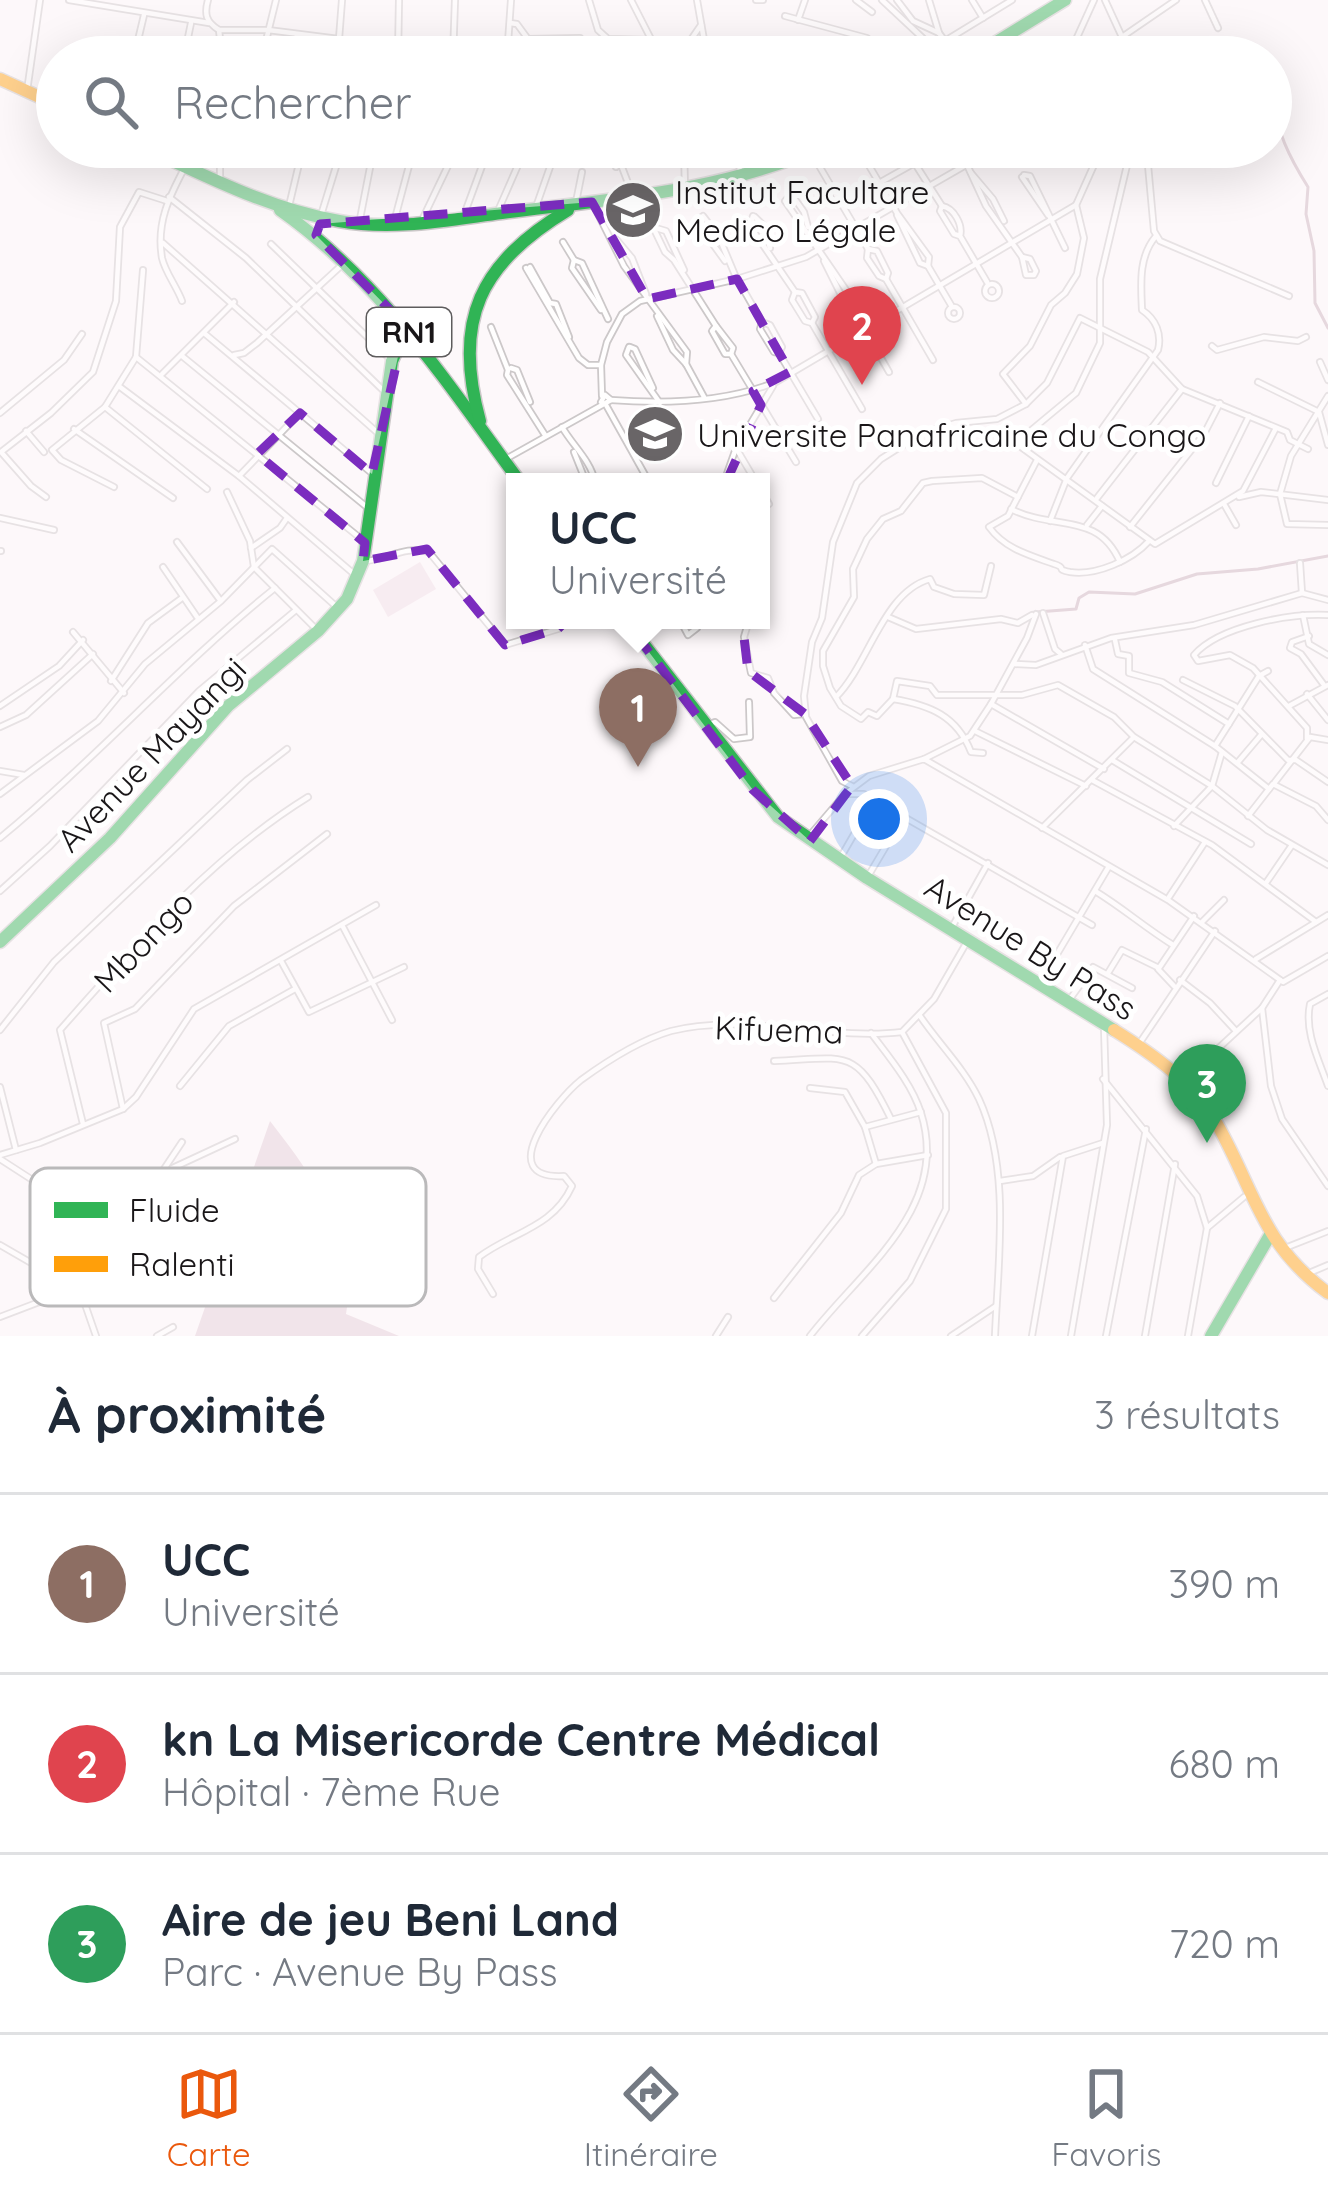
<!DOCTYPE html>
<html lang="fr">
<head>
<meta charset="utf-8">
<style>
	body { margin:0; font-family:Quicksand,sans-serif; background:#f2f2f3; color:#1f2937 }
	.you { position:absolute; left:879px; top:819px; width:42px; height:42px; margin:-30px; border:9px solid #fff; border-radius:50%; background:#1a73e8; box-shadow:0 0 0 18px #1a73e833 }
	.badge { display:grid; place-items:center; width:78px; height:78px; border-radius:50%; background:#ea580c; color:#fff; font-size:39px; font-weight:700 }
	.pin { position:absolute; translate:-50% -99px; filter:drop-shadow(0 3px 6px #0008) }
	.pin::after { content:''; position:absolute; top:63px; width:42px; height:36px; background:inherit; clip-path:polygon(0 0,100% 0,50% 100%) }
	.popup { position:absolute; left:506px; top:473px; width:264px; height:156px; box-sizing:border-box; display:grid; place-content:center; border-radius:0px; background:#fff; filter:drop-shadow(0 3px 9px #0005); font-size:39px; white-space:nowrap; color:#747a83 }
	.popup b { font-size:45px; color:#1f2937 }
	.popup::after { content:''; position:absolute; left:50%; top:100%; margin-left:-24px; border:24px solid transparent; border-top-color:#fff }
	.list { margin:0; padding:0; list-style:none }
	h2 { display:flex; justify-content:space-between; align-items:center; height:156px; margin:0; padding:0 48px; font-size:51px }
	h2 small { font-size:39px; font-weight:400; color:#747a83 }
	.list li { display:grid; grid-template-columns:78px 1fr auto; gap:36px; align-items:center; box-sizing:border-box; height:180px; padding:0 48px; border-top:3px solid #e0e1e3 }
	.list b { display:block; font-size:45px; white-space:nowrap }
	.list p { margin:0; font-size:39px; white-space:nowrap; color:#747a83 }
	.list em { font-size:39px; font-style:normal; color:#747a83 }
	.icon { flex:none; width:66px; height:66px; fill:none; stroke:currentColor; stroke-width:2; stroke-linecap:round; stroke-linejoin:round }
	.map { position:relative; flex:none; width:1328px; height:1336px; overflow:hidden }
	.search { position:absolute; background:#fff; box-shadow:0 12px 48px #0002; left:36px; right:36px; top:36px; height:132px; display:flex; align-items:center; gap:30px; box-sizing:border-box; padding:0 42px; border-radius:66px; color:#747a83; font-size:45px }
	.sheet { height:696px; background:#fff }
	nav { display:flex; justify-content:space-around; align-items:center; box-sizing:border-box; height:168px; border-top:3px solid #e0e1e3; background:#fff; font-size:33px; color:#747a83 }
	nav a { display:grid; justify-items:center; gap:6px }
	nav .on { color:#ea580c }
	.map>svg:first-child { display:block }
	.green { fill:#f0dee6 }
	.forest { fill:#e3cdd7 }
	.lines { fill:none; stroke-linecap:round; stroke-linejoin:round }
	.stream { stroke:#cab1bc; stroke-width:3 }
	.street-casing { stroke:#ccc8c9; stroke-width:8 }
	.fast-casing { stroke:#ccc8c9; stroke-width:15 }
	.slow-casing { stroke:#ccc8c9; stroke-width:15 }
	.street { stroke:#fffefe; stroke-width:4.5 }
	.fast { stroke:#30b455; stroke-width:12 }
	.slow { stroke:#ff9f0a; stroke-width:12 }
	.marked { fill:none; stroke:#7b2cbf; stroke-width:9; stroke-dasharray:24 15; stroke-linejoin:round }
	.labels { text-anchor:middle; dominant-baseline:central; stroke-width:10; stroke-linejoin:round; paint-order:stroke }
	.shield { fill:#fff; stroke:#5e5c5d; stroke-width:3 }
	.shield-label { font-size:30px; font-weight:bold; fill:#191618 }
	.poi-label { font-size:33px; fill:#191618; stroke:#fff; text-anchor:start }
	.street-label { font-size:33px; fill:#191618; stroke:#fff }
	.key { fill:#fff; stroke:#bab9ba; stroke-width:3 }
	.key-label { font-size:33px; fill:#191618 }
</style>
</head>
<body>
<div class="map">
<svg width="1328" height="1336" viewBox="0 0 1328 1336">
	<rect width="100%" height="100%" fill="#fdf8fa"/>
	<!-- green -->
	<polygon class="green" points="420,562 436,589 388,617 373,590"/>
	<!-- forest -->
	<path class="forest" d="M270,1121C313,1176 359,1240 346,1314L399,1336H195Z"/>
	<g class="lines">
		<!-- stream -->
		<g class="stream">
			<path d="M1278,101C1271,126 1296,168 1308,187L1306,214L1314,251L1315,303L1328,328"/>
			<polyline points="1037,612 1076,609 1079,598 1089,592 1135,594 1197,574 1258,569 1328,556"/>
		</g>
		<defs>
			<g id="street">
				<polyline points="69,0 209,23"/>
				<path d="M208,0C204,14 206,22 219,30L222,57"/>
				<polyline points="589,0 598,30 608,39 690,41 701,25"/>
				<polyline points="631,0 652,41"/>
				<polyline points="697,0 707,57"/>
				<polyline points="756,0 763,0"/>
				<polyline points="856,0 872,12"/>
				<polyline points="882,0 943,57"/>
				<polyline points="897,0 913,21 939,33 945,41 1012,0"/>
				<polyline points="929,0 939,33"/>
				<polyline points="972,0 983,18"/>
				<polyline points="1105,0 1122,37 1125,57"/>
				<polyline points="1205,0 1218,28"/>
				<polyline points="785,16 867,38"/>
				<polyline points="798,20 805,0"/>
				<polyline points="510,23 517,24 528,39 580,38"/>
				<polyline points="219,30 268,30 339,39"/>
				<polyline points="1122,37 1176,0"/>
				<polyline points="1069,55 1094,0"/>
				<polyline points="134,57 144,15"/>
				<polyline points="184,57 191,23"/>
				<polyline points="262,57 276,0"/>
				<polyline points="294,57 297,35"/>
				<polyline points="332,57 339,39 342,0"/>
				<polyline points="398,57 399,0"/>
				<polyline points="453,57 455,0"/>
				<polyline points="507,57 511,0"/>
				<polyline points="27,91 40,0"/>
				<polyline points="684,147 685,189"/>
				<polyline points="738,147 740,172"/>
				<polyline points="858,147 897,213 929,257 928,266"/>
				<polyline points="953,147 973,161"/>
				<polyline points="811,152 868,249"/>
				<polyline points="1095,160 1143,161 1148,165 1154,231 1160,241 1289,296"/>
				<polyline points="1128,161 1100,279 1100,343 1076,393 1023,437 1021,447 1155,544 1243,491 1275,430"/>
				<polyline points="620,162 633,196"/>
				<polyline points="914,162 942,206"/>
				<polyline points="1146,164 1146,147"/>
				<polyline points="616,167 621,147"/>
				<polyline points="968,167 986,206 1022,257"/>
				<polyline points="971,173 993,199 1004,221"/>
				<polyline points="1024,175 1030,176 1065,248"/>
				<polyline points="220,177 220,147"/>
				<polyline points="1022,177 1048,215"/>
				<polyline points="879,183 936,151 936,147"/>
				<polyline points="791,194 785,201 855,303 853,309"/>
				<polyline points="792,195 804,212 808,227"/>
				<polyline points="169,197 246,258 387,394"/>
				<polyline points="640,200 665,252 674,260 716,326"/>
				<polyline points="576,202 582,172"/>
				<polyline points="537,204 557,147"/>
				<polyline points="593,204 624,266 687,352 686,364"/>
				<polyline points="289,206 303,147"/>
				<polyline points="322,212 342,147"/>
				<polyline points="497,213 526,147"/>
				<polyline points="464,215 489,147"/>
				<polyline points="897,215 920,263 928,266 951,305"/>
				<polyline points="703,216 719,237 735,275 762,322"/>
				<polyline points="753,216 750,226 795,292"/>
				<polyline points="702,217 699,225 725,261"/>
				<polyline points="755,217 763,225 770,248"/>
				<polyline points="423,218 457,147"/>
				<polyline points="394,222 414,147"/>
				<polyline points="359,224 374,147"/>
				<polyline points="656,228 666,231 684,270"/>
				<path d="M960,236L954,234L940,211L942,206C954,208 963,225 960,236L987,282"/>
				<polyline points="616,239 632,258 646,294"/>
				<polyline points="563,242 574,260 582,263 608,319"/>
				<polyline points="163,243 379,434"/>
				<polyline points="271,244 392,361"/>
				<polygon points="868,249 877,251 888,273 886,279 879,276 867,258"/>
				<polygon points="1022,257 1030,259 1036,271 1034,275 1026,275"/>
				<polyline points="574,260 572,268 601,310"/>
				<polyline points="824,261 848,309 853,309 889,372"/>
				<polyline points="530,267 550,303 556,304 569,337"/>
				<polyline points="526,268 579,358 588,365 601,365"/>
				<polyline points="886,279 933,360"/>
				<circle cx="992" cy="291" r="7"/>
				<polygon points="795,292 802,293 815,317 812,323 805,321 792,300"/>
				<path d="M182,301C177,287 165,272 162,258C156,223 169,197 185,167"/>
				<circle cx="954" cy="313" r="6"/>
				<polyline points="657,316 673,350 686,364 704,397"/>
				<polygon points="762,322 770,325 782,347 779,353 774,352 760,329"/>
				<polyline points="812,323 862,409"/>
				<polygon points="716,326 733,348 731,354 725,354 712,331"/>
				<polyline points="491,327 508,370 507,375 545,435"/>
				<polyline points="204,333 374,475"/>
				<polyline points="1212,346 1217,350 1264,337 1298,341 1306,337"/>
				<polyline points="629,347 626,355 660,403"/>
				<polyline points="630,347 635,349 653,388"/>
				<polyline points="779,353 818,419"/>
				<polyline points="731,354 796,462"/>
				<polyline points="234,355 244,353 257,343 344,263"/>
				<polyline points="182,356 368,508"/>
				<polyline points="136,357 365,542"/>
				<polyline points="1320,362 1328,380"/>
				<polyline points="511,368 517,370 530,402"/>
				<polyline points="162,374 234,302"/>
				<polyline points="1258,382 1319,412 1328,445"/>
				<polyline points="120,387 239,476 354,574"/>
				<polyline points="602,396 601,365 607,342 622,314 640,301 737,279 806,257 992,150 1082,151 1096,157"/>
				<polyline points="1328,396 1291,456 1280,494 1287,524 1328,525"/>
				<path d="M611,400C664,404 726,402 776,382L1076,205L1102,147"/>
				<polyline points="1026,404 1003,374 1030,346 1051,305 1065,293 1077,274 1084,238 1076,205"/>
				<polyline points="606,405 649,482"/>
				<polyline points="105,407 207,489"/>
				<polyline points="0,413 64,360 82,334"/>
				<path d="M562,427C573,446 591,461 595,482"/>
				<polyline points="74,429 173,498"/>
				<polyline points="26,431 44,452"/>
				<polyline points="736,448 756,482"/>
				<polyline points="574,452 586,482"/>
				<polyline points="504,460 611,400 605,395 601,402"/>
				<path d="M1037,460L1008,516L989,527C1005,549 1029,555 1054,564C1068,568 1054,569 1070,572C1096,576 1132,560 1149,541"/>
				<polyline points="239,476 300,413"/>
				<polyline points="724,482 736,448 773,386"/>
				<polyline points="1216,483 1249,416"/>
				<polyline points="114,487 61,460 52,450 105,407 136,357 143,270"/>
				<polyline points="761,490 769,504"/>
				<polyline points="227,492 250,541 254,567 318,631"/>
				<polyline points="46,497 31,486 1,452 51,413 93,372 116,301 120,227 139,192 167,201"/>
				<polyline points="1018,497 982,478 932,481 923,483 901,511 883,519 867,539 853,569 854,597 823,651 823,666 830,688 841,706 861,719 868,712 877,716 893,699 897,681 930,686 937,695 1022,695 1058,685 1114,717 1134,737 1212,786 1267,830 1328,865"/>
				<polyline points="1239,497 1261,492 1328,500"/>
				<polyline points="1097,498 1182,389"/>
				<polyline points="1224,504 1236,525"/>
				<path d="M1011,509C1054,531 1098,511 1120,562"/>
				<polyline points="0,518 54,530"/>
				<path d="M1050,521L1067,478L1158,350C1162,334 1156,319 1142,310C1141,285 1138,257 1156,236"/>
				<polyline points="1087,525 1102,506"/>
				<polyline points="1130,527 1204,434 1220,403"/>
				<polyline points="177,542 220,600"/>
				<polyline points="251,548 280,528 287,518"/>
				<polyline points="0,551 1,551"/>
				<path d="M363,561C387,561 403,545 429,552L505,645L558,629L566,620"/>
				<polyline points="1300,563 1302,593"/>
				<polyline points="163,567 197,617"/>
				<polyline points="1043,613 1055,649 1061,654"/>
				<polyline points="1303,615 1309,644 1328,655"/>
				<polyline points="888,617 916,629 1001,619 1018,623 1032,615"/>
				<polyline points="680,620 688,635 697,628 693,620"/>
				<polyline points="749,620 744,637 751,673 768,678 774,693 794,715 804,714"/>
				<polyline points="73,632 124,693"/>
				<polyline points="1309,636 1292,642 1290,648 1301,654 1324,685"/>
				<polyline points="1115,640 1118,654 1129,656 1129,673 1162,682 1229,724"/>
				<polyline points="1085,645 1093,669 1215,746 1269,789"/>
				<polyline points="1014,664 1036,665 1111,638 1194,625 1302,593 1328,600"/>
				<polyline points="1183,680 1235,706 1288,760 1296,760 1328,782"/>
				<polyline points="111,681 148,623 182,598"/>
				<polyline points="1307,694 1328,720"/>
				<path d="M836,697C869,664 883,592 930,579L934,587L954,594L984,595L991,566"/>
				<path d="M893,699C930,705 957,716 971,752L983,753"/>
				<polyline points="991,704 1027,638 1036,614"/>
				<polyline points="0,706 59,666 83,640"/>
				<polyline points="1289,706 1328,685"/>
				<polyline points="710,724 715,722 734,739 750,737 749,702"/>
				<polyline points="0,727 26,715 93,654"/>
				<polyline points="975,731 1086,786"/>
				<path d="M1307,739V728L1253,668L1230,655L1198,661L1194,655C1219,626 1291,613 1328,615"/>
				<polyline points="1215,746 1259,676 1268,671"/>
				<polyline points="924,759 970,736 991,704 1104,769"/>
				<polyline points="1112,760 1251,844"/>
				<polyline points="1238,762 1261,735"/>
				<polyline points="0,771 24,775"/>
				<polyline points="1092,780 1212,845 1316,922"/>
				<polyline points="1275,782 1310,737 1328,740"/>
				<polyline points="852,786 842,781 806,717 804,696 812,642 822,618 833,542 857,483 881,459 922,433 956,423 997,419 1026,404 1047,383 1080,318 1148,352 1182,389 1287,432 1290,440 1308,449"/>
				<polyline points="0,794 98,721 145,664 221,601 272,549 339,609"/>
				<polyline points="845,794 869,776 924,759 1168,900 1283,982 1328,956"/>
				<polyline points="1248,816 1273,784 1316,806 1328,820"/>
				<polyline points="1174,826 1212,786 1222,752"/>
				<polyline points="1042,828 1132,739"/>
				<polyline points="810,835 845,794 864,794 1092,925"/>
				<path d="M0,838C96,759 178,666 275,588"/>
				<polyline points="842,855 857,829"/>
				<polyline points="867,878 889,841"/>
				<polyline points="1266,883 1292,845"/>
				<polyline points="0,891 50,846 199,691 296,610"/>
				<path d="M1095,891C1123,908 1144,927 1173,945"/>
				<polyline points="1169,897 1205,842"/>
				<polyline points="1202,922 1224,900"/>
				<polyline points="342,925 392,1020"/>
				<polyline points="951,929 988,863"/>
				<polyline points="1256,959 1328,915"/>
				<polyline points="281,961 309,1012 404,967"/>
				<polyline points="1053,961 1108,868"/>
				<polyline points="1158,969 1174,986"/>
				<polyline points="1108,973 1122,950 1159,968 1194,916"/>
				<polyline points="1180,980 1210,1003 1236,1031"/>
				<polyline points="1280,980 1262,1008 1271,1086 1282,1119 1328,1186"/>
				<path d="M1328,994L1310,1004C1304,1032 1319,1060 1328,1086"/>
				<polyline points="1070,999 1093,967 1132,988"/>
				<path d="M920,1016C939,1044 964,1068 979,1099C1011,1168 998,1261 995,1336"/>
				<polyline points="0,1030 54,962 247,780 287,749"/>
				<polyline points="1141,1041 1215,931"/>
				<polyline points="1210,1056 1262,1008"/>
				<path d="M774,1061C848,1058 855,1046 891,1119"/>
				<polyline points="1103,1079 1197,1196 1207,1228 1188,1336"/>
				<polyline points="180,1086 229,1026 295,989"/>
				<polyline points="0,1087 16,1150"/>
				<polyline points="810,1088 845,1092 865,1127 876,1164"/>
				<polyline points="123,1109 104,1023 135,1009 234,906 327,834"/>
				<path d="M83,1124L60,1030C135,945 211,857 308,797"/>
				<polyline points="865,1127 921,1112"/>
				<polyline points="0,1155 40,1143 123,1109 136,1097 194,1009 376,905"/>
				<polyline points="0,1159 127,1241 142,1263"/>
				<polyline points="162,1172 182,1142"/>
				<polyline points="1000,1181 1033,1176 1060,1157"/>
				<polyline points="80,1211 235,1139"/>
				<polyline points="1207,1228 1244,1197"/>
				<polyline points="0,1245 59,1279 79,1287 96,1336"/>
				<polyline points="1285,1248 1328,1231"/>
				<polyline points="1309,1273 1328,1265"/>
				<path d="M493,1294L478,1269L479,1257C512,1232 553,1228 572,1186L564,1176C492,1180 556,1100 581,1080C607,1061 640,1040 671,1031C743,1012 828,1041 902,1032L934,999L968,940"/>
				<polyline points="774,1298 841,1213 859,1175 876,1164 928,1155"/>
				<polyline points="0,1317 152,1259 180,1240"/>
				<polyline points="157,1336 173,1327"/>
				<polyline points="716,1336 728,1317"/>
				<path d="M810,1336C861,1270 951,1208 921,1113C912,1084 889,1057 871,1033"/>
				<polyline points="862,1336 910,1281 946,1209 946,1113 902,1032"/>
				<polyline points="951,1336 996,1306"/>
				<polyline points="1032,1336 1063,1156 1103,1143"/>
				<polyline points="1071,1336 1107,1125 1104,1027"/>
				<polyline points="1106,1336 1146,1129"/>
				<polyline points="1145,1336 1175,1164"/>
			</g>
			<g id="fast">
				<polyline points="972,57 1065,0"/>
				<path d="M143,147C206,176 269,209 339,221C393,231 448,220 502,213C612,199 719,192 822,147"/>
				<path d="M280,210C382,282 447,383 520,482"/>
				<path d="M480,421C452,320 480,263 568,210"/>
				<polyline points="625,620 778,817 867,878 1114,1030"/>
				<polyline points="0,942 110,838 228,706 318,631 347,599 363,561 392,361 407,328"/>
				<polyline points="1211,1336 1270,1235"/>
			</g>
			<g id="slow">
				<polyline points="0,79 57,105"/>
				<path d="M1114,1030C1154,1055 1193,1082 1217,1124C1255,1191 1261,1244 1328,1293"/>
			</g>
		</defs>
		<!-- street casing -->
		<use href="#street" class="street-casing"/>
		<!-- fast casing -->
		<use href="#fast" class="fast-casing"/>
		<!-- slow casing -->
		<use href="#slow" class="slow-casing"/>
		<!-- street -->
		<use href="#street" class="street"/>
		<!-- fast -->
		<use href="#fast" class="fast"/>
		<!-- slow -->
		<use href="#slow" class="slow"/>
	</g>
	<!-- marked area -->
	<path d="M0 0H1328V1336H0ZM592,202L647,299L737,279L790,372L753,391L761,405L717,502L757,578L744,637L748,671L805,714L852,786L810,841L753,790L600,587L558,629L505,645L427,549L363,561L365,543L257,454L300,413L372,474L405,325L316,235L320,224Z" fill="#fdf8fa" fill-opacity=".55" fill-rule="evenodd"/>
	<path class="marked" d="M592,202L647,299L737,279L790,372L753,391L761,405L717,502L757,578L744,637L748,671L805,714L852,786L810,841L753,790L600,587L558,629L505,645L427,549L363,561L365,543L257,454L300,413L372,474L405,325L316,235L320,224Z"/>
	<!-- icons -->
	<defs>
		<symbol id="university-disc" viewBox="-11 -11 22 22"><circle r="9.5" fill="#696567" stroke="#fff"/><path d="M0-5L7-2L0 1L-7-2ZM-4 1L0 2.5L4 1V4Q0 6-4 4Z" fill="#fff"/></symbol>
	</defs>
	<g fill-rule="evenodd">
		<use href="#university-disc" x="600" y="177" width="66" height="66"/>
		<use href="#university-disc" x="622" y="401" width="66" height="66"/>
	</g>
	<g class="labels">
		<!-- shield labels -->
		<rect class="shield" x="367" y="308" width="84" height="48" rx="9"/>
		<g class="shield-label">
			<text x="409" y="332">RN1</text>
		</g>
		<!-- poi labels -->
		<g class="poi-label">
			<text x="675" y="191">Institut Facultare<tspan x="675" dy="38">Medico Légale</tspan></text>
			<text x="697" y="434">Universite Panafricaine du Congo</text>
		</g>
		<!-- street labels -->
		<g class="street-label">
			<text transform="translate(151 754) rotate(-46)">Avenue Mayangi</text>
			<text transform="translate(143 941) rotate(-46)">Mbongo</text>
			<text transform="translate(1031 947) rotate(32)">Avenue By Pass</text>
			<text transform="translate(779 1029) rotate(2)">Kifuema</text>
		</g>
	</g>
	<!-- legend -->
	<rect x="30" y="1168" width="396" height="138" rx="18" class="key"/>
	<rect x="54" y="1202" width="54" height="16" fill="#30b455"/>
	<rect x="54" y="1256" width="54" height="16" fill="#ff9f0a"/>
	<g class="key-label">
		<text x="129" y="1222">Fluide</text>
		<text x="129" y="1276">Ralenti</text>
	</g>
</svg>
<div class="you"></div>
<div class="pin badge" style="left:638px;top:767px;background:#8d6e63">1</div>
<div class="popup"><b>UCC</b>Université</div>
<div class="pin badge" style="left:862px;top:385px;background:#e0444e">2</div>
<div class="pin badge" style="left:1207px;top:1143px;background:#2e9e5b">3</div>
<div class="search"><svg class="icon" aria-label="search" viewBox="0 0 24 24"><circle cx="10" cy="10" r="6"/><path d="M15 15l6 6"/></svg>Rechercher</div>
</div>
<section class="sheet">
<h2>À proximité<small>3 résultats</small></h2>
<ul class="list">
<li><span class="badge" style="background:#8d6e63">1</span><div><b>UCC</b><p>Université</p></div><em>390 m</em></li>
<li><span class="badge" style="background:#e0444e">2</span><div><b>kn La Misericorde Centre Médical</b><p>Hôpital · 7ème Rue</p></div><em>680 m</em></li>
<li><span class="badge" style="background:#2e9e5b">3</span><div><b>Aire de jeu Beni Land</b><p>Parc · Avenue By Pass</p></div><em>720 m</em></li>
</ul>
</section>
<nav>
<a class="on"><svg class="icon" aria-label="map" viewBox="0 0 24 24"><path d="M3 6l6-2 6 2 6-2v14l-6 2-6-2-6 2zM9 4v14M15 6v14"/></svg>Carte</a>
<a><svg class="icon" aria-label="directions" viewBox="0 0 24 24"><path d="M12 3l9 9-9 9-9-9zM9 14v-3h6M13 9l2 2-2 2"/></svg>Itinéraire</a>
<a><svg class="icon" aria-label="saved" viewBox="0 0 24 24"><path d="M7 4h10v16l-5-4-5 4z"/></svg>Favoris</a>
</nav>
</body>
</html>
